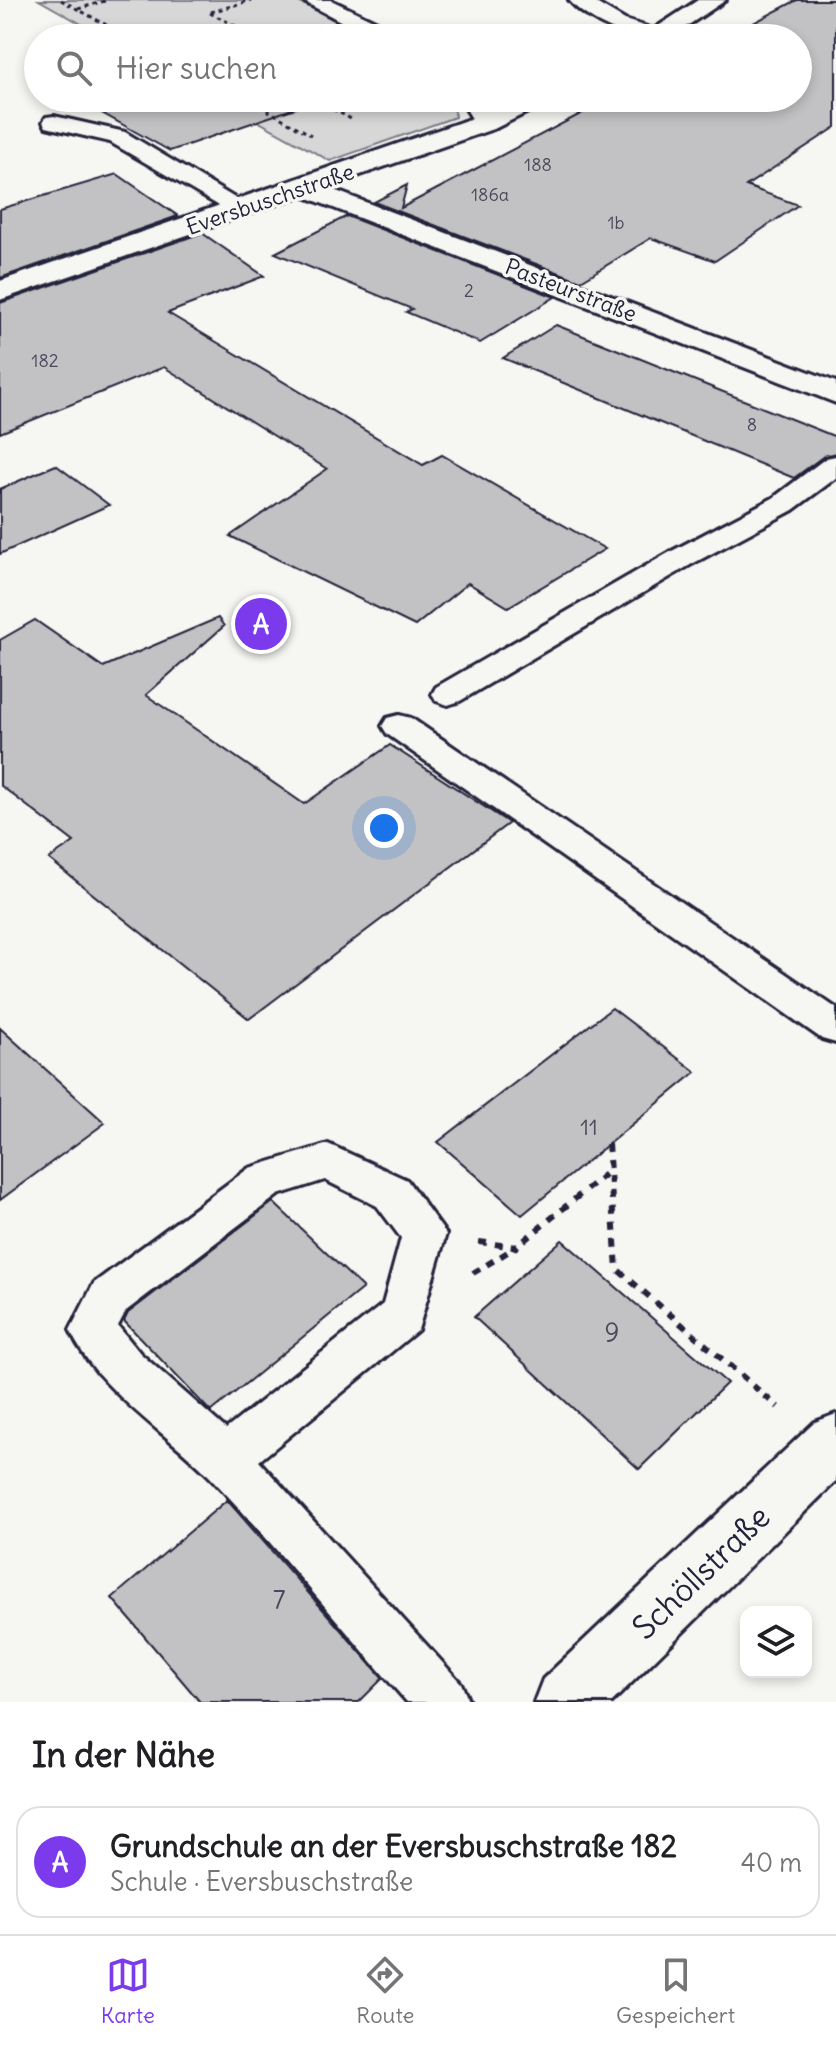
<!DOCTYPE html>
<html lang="de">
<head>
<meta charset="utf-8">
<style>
	body { margin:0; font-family:Delius,sans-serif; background:#f2f2f2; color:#202124 }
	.controls { position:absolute; right:24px; bottom:24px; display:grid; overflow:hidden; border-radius:16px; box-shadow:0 4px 12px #0003 }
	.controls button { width:72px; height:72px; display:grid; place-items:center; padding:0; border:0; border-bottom:2px solid #e0e0e0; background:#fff; color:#202124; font:40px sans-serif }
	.you { position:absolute; left:384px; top:828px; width:28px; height:28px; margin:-20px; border:6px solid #fff; border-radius:50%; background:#1a73e8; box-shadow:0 0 0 12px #1a73e833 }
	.badge { display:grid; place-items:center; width:52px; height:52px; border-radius:50%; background:#7c3aed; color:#fff; font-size:26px; font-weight:700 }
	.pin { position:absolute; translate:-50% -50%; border:4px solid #fff; box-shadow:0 2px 8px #0006 }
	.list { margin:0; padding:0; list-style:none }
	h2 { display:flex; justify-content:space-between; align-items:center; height:104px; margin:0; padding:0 32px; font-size:34px }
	h2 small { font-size:26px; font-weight:400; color:#757577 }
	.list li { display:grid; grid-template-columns:52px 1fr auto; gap:24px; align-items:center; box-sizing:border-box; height:112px; margin:0 16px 16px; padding:0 16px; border:2px solid #e0e0e0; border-radius:24px }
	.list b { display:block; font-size:30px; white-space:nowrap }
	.list p { margin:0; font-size:26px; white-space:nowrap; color:#757577 }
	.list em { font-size:26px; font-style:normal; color:#757577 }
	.icon { flex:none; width:44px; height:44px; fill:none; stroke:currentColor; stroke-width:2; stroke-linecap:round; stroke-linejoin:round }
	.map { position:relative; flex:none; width:836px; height:1702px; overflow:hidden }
	.search { position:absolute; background:#fff; box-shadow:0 4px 12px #0003; left:24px; right:24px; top:24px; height:88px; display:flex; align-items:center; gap:20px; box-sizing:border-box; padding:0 28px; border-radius:44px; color:#757577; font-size:30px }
	.sheet { height:232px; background:#fff }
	nav { display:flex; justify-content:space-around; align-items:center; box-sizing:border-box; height:112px; border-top:2px solid #e0e0e0; background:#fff; font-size:22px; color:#757577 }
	nav a { display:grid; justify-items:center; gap:4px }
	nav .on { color:#7c3aed }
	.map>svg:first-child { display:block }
	.green { fill:#d7d7d7; stroke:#7c7c89; stroke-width:2 }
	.building { fill:#c2c2c4; stroke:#22223b; stroke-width:2 }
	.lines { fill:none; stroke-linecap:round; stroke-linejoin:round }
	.service-casing { stroke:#22223b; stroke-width:6 }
	.minor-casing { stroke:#22223b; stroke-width:6 }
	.secondary-casing { stroke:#22223b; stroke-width:6 }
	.path-far1 { stroke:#22223b; stroke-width:3; stroke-dasharray:4 4; stroke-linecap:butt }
	.path { stroke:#22223b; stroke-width:6; stroke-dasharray:8 8; stroke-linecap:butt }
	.service { fill:#f6f6f2; fill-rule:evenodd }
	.minor { fill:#f6f6f2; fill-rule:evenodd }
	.secondary { fill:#f6f6f2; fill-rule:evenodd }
	.labels { text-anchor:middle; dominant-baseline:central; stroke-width:7; stroke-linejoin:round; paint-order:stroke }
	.far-number-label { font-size:18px; fill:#4a4a5d }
	.far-street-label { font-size:22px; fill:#22223b; stroke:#f6f6f2 }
	.number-label { font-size:22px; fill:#4a4a5d }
	.near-number-label { font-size:26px; fill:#4a4a5d }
	.near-street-label { font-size:32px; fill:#22223b; stroke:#f6f6f2 }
</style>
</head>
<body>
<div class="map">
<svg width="836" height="1702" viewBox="0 0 836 1702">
	<rect width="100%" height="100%" fill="#f6f6f2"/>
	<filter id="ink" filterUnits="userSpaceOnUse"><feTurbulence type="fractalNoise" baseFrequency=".0125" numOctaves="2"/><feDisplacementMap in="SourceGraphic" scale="16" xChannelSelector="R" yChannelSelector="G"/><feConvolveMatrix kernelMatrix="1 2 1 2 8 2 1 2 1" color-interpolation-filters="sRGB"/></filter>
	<g filter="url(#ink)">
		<!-- green -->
		<g class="green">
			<polygon points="39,0 294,0 375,38 106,38"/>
			<polygon points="216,98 453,98 455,117 330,161"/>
		</g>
		<!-- building -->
		<g class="building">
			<polygon points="797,0 836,0 836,127 746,186 798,205 715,261 651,238 581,281 374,202 407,185 401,208 611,98 798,98 798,38 725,38"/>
			<polygon points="75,98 299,98 301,106 170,151"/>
			<polygon points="117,174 178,216 0,278 0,209"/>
			<polygon points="347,216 555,297 480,343 406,312 412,309 275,253"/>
			<polygon points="202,233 264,276 168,313 423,465 442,455 605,549 508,607 468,583 415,626 230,536 327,469 164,367 0,433 0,303"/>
			<polygon points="556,325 836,437 836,453 824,456 794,478 503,358"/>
			<polygon points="56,465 109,505 0,554 0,489"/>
			<polygon points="218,618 224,626 146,695 304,804 390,745 509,823 249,1019 49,859 74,842 0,785 0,640 35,620 103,667"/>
			<polygon points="612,1008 696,1072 522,1215 438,1142"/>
			<polygon points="0,1028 105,1123 0,1200"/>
			<polygon points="273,1202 363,1288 211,1412 124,1321 128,1313"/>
			<polygon points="562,1240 727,1383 639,1469 474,1317"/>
			<polygon points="227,1500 383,1678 359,1702 200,1702 112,1598"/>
		</g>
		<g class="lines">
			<defs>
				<g id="service">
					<path d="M569,0H591L625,20L663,32L666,36C639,46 587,22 569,0Z"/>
					<polygon points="54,116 125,132 253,209 241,216 233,214 110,142 46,127 43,122 46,117"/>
					<polygon points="836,456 836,478 793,510 692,564 460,701 448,705 436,701 432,694 436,687 670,552 773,498 826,458"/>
					<polygon points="399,715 411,718 836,1008 836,1043 822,1039 387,734 382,726 387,718"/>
					<path d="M328,1144L407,1180L446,1234L418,1330L259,1461L461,1683L469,1702H407C341,1627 278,1548 209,1476C163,1429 98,1391 70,1330L94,1283L249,1168ZM325,1180L377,1206L401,1238L383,1304L226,1429L140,1353L118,1326L126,1311L278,1195Z"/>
				</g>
				<g id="minor">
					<polygon points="301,0 331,0 400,33 403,38 372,38"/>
					<polygon points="459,98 485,98 500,122 496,128 478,128"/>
					<polygon points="305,179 836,382 836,403 295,193 291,187 295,181"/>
					<polygon points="836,1414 836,1481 612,1702 534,1702 543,1679 815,1422"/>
				</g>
				<g id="secondary">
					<polygon points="698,0 726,0 669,38 640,38"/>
					<polygon points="517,98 550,98 546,103 496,128 0,300 0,281 478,116"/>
				</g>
			</defs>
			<!-- service casing -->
			<use href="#service" class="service-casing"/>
			<!-- minor casing -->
			<use href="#minor" class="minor-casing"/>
			<!-- secondary casing -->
			<use href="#secondary" class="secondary-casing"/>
			<!-- path-far1 -->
			<g class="path-far1">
				<polyline points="61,0 130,38"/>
				<polyline points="78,9 108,0"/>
				<polyline points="211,12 252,0"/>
				<polyline points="210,13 260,38"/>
				<polyline points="246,98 311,135"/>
				<polyline points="312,98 353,120"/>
			</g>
			<!-- path -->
			<g class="path">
				<polyline points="608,1144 617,1269 778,1407"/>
				<polyline points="479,1242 516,1247 609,1171"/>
				<polyline points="473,1273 516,1247"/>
			</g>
			<!-- service -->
			<use href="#service" class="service"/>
			<!-- minor -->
			<use href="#minor" class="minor"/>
			<!-- secondary -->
			<use href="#secondary" class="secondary"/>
		</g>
	</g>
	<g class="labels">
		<!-- far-number labels -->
		<g class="far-number-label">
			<text x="538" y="164">188</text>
			<text x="490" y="194">186a</text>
			<text x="616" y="222">1b</text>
			<text x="469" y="290">2</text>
			<text x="45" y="360">182</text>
			<text x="752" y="424">8</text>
		</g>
		<!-- far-street labels -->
		<g class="far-street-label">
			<text transform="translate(270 199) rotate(-19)">Eversbuschstraße</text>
			<text transform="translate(571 290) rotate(21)">Pasteurstraße</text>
		</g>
		<!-- number labels -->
		<g class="number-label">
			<text x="589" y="1127">11</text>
		</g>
		<!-- near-number labels -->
		<g class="near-number-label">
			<text x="612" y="1332">9</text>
			<text x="279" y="1599">7</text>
		</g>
		<!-- near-street labels -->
		<g class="near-street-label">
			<text transform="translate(701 1572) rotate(-44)">Schöllstraße</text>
		</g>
	</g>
</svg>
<div class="controls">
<button><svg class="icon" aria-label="layers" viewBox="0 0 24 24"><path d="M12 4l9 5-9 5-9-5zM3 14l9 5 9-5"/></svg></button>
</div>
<div class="you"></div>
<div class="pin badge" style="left:261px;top:624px">A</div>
<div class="search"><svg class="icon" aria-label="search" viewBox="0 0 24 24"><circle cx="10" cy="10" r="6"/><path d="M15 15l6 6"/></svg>Hier suchen</div>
</div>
<section class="sheet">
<h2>In der Nähe<small></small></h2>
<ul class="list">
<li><span class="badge">A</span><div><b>Grundschule an der Eversbuschstraße 182</b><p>Schule · Eversbuschstraße</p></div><em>40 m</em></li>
</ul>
</section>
<nav>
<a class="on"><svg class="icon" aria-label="map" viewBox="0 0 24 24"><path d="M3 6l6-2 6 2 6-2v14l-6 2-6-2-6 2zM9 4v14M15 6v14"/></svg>Karte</a>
<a><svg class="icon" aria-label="directions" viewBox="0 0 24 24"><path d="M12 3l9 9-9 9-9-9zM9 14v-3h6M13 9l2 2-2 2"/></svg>Route</a>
<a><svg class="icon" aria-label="saved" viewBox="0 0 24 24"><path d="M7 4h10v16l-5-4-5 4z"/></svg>Gespeichert</a>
</nav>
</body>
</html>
